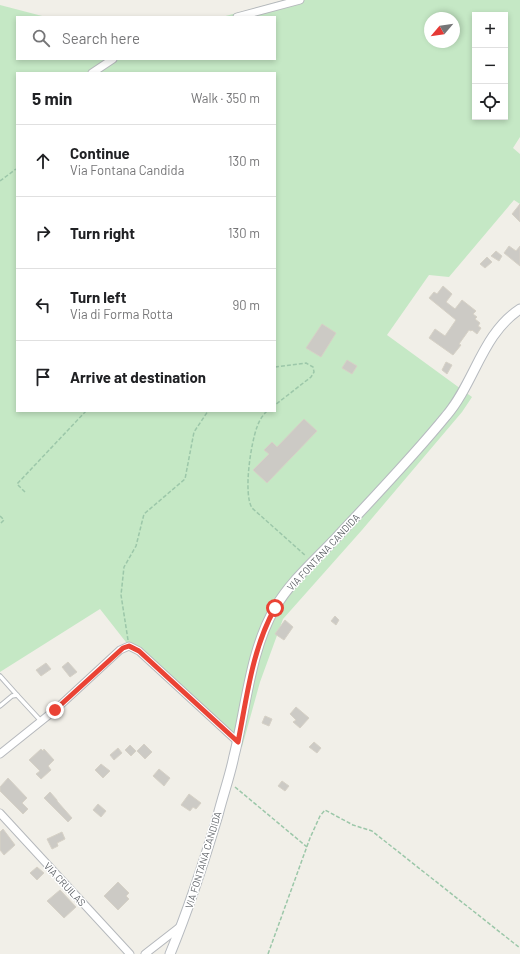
<!DOCTYPE html>
<html lang="en">
<head>
<meta charset="utf-8">
<style>
	body { margin:0; font-family:Barlow,sans-serif; background:#f6f6f6; color:#202124 }
	.controls { position:absolute; right:12px; top:12px; display:grid; overflow:hidden; border-radius:0px; box-shadow:0 2px 6px #0003 }
	.controls button { width:36px; height:36px; display:grid; place-items:center; padding:0; border:0; border-bottom:1px solid #e0e0e0; background:#fff; color:#202124; font:20px sans-serif }
	.compass { position:absolute; left:424px; top:12px; width:36px; height:36px; border-radius:50%; background:#fff; box-shadow:0 2px 6px #0003; rotate:241deg }
	.stop { position:absolute; width:12px; height:12px; margin:-9px; border:3px solid #ea4335; border-radius:50%; background:#fff }
	.stop.end { background:#ea4335; border-color:#fff; box-shadow:0 1px 4px #0008 }
	.list { margin:0; padding:0; list-style:none }
	h2 { display:flex; justify-content:space-between; align-items:center; height:52px; margin:0; padding:0 16px; font-size:17px }
	h2 small { font-size:13px; font-weight:400; color:#757577 }
	.list li { display:grid; grid-template-columns:26px 1fr auto; gap:12px; align-items:center; box-sizing:border-box; height:72px; padding:0 16px; border-top:1px solid #e0e0e0 }
	.list b { display:block; font-size:15px; white-space:nowrap }
	.list p { margin:0; font-size:13px; white-space:nowrap; color:#757577 }
	.list em { font-size:13px; font-style:normal; color:#757577 }
	.icon { flex:none; width:22px; height:22px; fill:none; stroke:currentColor; stroke-width:2; stroke-linecap:round; stroke-linejoin:round }
	.map { position:relative; flex:none; width:520px; height:954px; overflow:hidden }
	.search { position:absolute; background:#fff; box-shadow:0 2px 6px #0003; left:16px; top:16px; width:260px; height:44px; display:flex; align-items:center; gap:10px; box-sizing:border-box; padding:0 14px; border-radius:0px; color:#757577; font-size:15px }
	.panel { position:absolute; background:#fff; box-shadow:0 2px 6px #0003; left:16px; top:72px; width:260px; height:340px; border-radius:0px }
	.map>svg:first-child { display:block }
	.green { fill:#c5e8c5; fill-rule:evenodd }
	.building { fill:#cccac5; stroke:#d6d1c6 }
	.lines { fill:none; stroke-linecap:round; stroke-linejoin:round }
	.lane-casing { stroke:#b5b8bc; stroke-width:5.5 }
	.street-casing { stroke:#b5b8bc; stroke-width:9 }
	.secondary-casing { stroke:#b6babf; stroke-width:11 }
	.path { stroke:#9cc7a9; stroke-width:1.5; stroke-dasharray:4 2; stroke-linecap:butt }
	.lane { stroke:#fff; stroke-width:3.5 }
	.street { stroke:#fff; stroke-width:7 }
	.secondary { stroke:#fff; stroke-width:9 }
	.route { stroke:#ea4335; stroke-width:5 }
	.labels { text-anchor:middle; dominant-baseline:central; stroke-width:3; stroke-linejoin:round; paint-order:stroke }
	.street-label { font-size:10px; fill:#5f6368; stroke:#fff }
</style>
</head>
<body>
<div class="map">
<svg width="520" height="954" viewBox="0 0 520 954">
	<rect width="100%" height="100%" fill="#f1efe8"/>
	<!-- green -->
	<path class="green" d="M284,0H520V137L513,148L520,154V204L514,200L449,277L429,275L387,335L472,397L462,412L362,530L283,619L260,682L242,747L129,646L100,609L0,672V5L46,17H17V59H275V17H222ZM475,15H505V117H475ZM430,18H454V42H430ZM17,73H275V411H17Z"/>
	<!-- building -->
	<g class="building">
		<polygon points="520,204 520,222 512,214"/>
		<polygon points="509,246 516,251 520,246 520,266 504,253"/>
		<polygon points="496,251 502,256 499,261 491,256"/>
		<polygon points="487,257 492,262 485,268 480,264"/>
		<polygon points="443,286 452,294 446,302 455,309 462,300 476,311 473,314 477,317 475,319 480,323 478,326 481,328 477,334 472,330 471,331 469,330 459,344 461,345 453,355 429,338 435,329 445,336 456,320 429,298 434,292 437,294"/>
		<polygon points="322,324 336,333 321,357 306,348"/>
		<polygon points="347,360 357,366 352,374 342,368"/>
		<polygon points="446,362 452,365 447,374 442,370"/>
		<polygon points="304,419 317,431 267,483 253,470 269,454 264,450 272,442 277,447"/>
		<polygon points="335,616 339,620 336,625 331,621"/>
		<polygon points="285,620 293,627 284,640 275,634"/>
		<polygon points="68,662 77,672 70,677 62,667"/>
		<polygon points="46,663 51,669 41,676 36,670"/>
		<polygon points="296,707 309,718 300,728 293,722 296,720 290,714"/>
		<polygon points="265,716 272,719 269,726 262,723"/>
		<polygon points="314,742 321,748 317,753 309,747"/>
		<polygon points="144,744 152,752 145,759 137,751"/>
		<polygon points="130,745 136,751 131,756 125,750"/>
		<polygon points="118,748 122,753 114,760 110,755"/>
		<polygon points="41,749 43,751 44,749 54,760 48,766 51,770 41,779 36,774 40,771 29,760"/>
		<polygon points="101,764 110,771 103,778 95,770"/>
		<polygon points="159,769 170,778 164,786 153,776"/>
		<polygon points="8,778 27,798 22,803 28,809 23,814 0,791 0,787"/>
		<polygon points="282,781 289,786 285,791 278,786"/>
		<polygon points="50,792 57,800 57,801 72,818 68,822 44,798"/>
		<polygon points="189,794 201,803 196,809 193,807 190,811 181,805"/>
		<polygon points="98,804 106,811 101,817 93,810"/>
		<polygon points="3,829 15,845 4,855 0,850 0,832"/>
		<polygon points="62,832 65,839 57,843 58,846 52,849 47,839"/>
		<polygon points="37,867 44,873 37,880 30,873"/>
		<polygon points="118,882 129,893 126,896 129,899 118,910 104,896"/>
		<polygon points="60,890 76,907 64,918 47,901"/>
	</g>
	<g class="lines">
		<defs>
			<g id="lane">
				<polyline points="0,676 17,695"/>
				<polyline points="0,706 12,696 17,695 41,721"/>
			</g>
			<g id="street">
				<polyline points="237,17 300,0"/>
				<polyline points="92,73 113,59"/>
				<polyline points="0,754 55,710 120,650 129,646 139,651 238,742"/>
				<polyline points="0,813 130,954"/>
				<polyline points="145,954 181,926"/>
			</g>
			<path id="secondary" d="M170,954C189,908 204,862 218,815C223,795 230,776 234,756C246,709 250,650 275,608C290,582 314,561 335,539C372,499 411,459 446,416C475,382 482,334 520,309"/>
		</defs>
		<!-- lane casing -->
		<use href="#lane" class="lane-casing"/>
		<!-- street casing -->
		<use href="#street" class="street-casing"/>
		<!-- secondary casing -->
		<use href="#secondary" class="secondary-casing"/>
		<!-- path -->
		<g class="path">
			<polyline points="0,181 16,169"/>
			<polyline points="275,367 306,363 313,367 314,372 311,377 275,405"/>
			<path d="M267,411C262,416 259,421 257,427C251,443 243,493 252,508L306,556"/>
			<polyline points="25,492 17,484 86,411"/>
			<polyline points="0,516 4,520 0,524"/>
			<polyline points="128,640 121,595 124,567 136,546 144,514 185,479 194,432 208,411"/>
			<polyline points="235,787 307,847"/>
			<polyline points="268,954 310,838 320,816 325,810 353,825 372,831 520,948"/>
		</g>
		<!-- lane -->
		<use href="#lane" class="lane"/>
		<!-- street -->
		<use href="#street" class="street"/>
		<!-- secondary -->
		<use href="#secondary" class="secondary"/>
	</g>
	<g class="lines">
		<!-- route -->
		<path class="route" d="M55,710L123,648L129,646L139,651L238,742C247,697 252,649 275,608"/>
	</g>
	<g class="labels">
		<!-- street labels -->
		<g class="street-label">
			<text transform="translate(323 552) rotate(-47)">VIA FONTANA CANDIDA</text>
			<text transform="translate(203 860) rotate(-73)">VIA FONTANA CANDIDA</text>
			<text transform="translate(65 884) rotate(47)">VIA CRUILAS</text>
		</g>
	</g>
</svg>
<div class="controls">
<button>+</button>
<button>−</button>
<button><svg class="icon" aria-label="locate" viewBox="0 0 24 24"><circle cx="12" cy="12" r="6"/><path d="M12 2v4M12 18v4M2 12h4M18 12h4"/></svg></button>
</div>
<svg class="compass" viewBox="-18 -18 36 36"><path d="M0-13l5 13h-10z" fill="#e53935"/><path d="M0 13l5-13h-10z" fill="#757577"/></svg>
<div class="stop" style="left:275px;top:608px"></div>
<div class="stop end" style="left:55px;top:710px"></div>
<div class="search"><svg class="icon" aria-label="search" viewBox="0 0 24 24"><circle cx="10" cy="10" r="6"/><path d="M15 15l6 6"/></svg>Search here</div>
<section class="panel">
<h2>5 min<small>Walk · 350 m</small></h2>
<ul class="list">
<li><svg class="icon" aria-label="ahead" viewBox="0 0 24 24"><path d="M12 20V5M6 11l6-6 6 6"/></svg><div><b>Continue</b><p>Via Fontana Candida</p></div><em>130 m</em></li>
<li><svg class="icon" aria-label="right" viewBox="0 0 24 24"><path d="M7 20v-9h11M14 6l5 5-5 5"/></svg><div><b>Turn right</b></div><em>130 m</em></li>
<li><svg class="icon" aria-label="left" viewBox="0 0 24 24"><path d="M17 20v-9H6M10 6l-5 5 5 5"/></svg><div><b>Turn left</b><p>Via di Forma Rotta</p></div><em>90 m</em></li>
<li><svg class="icon" aria-label="arrive" viewBox="0 0 24 24"><path d="M6 21V4h12l-3 4 3 4H6"/></svg><div><b>Arrive at destination</b></div></li>
</ul>
</section>
</div>
</body>
</html>
